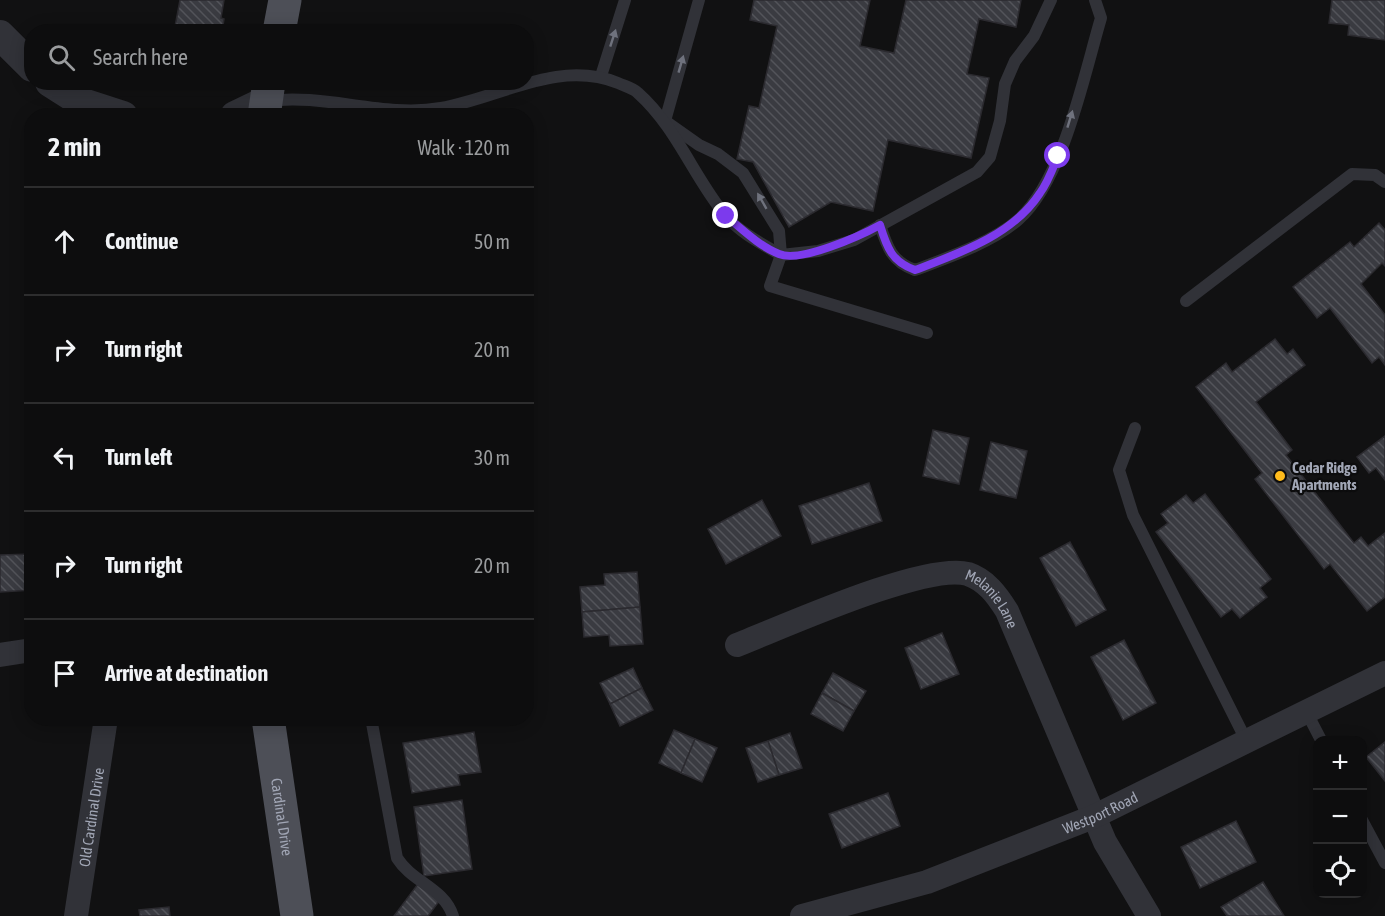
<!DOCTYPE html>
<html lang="en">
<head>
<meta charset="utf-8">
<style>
	body { margin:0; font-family:"Asap Condensed",sans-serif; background:#1b1b1c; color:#f1f3f6 }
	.controls { position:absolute; right:18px; bottom:18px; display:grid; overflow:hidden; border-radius:12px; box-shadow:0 3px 15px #0003 }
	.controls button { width:54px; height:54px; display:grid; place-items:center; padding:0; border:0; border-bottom:2px solid #2d2d2e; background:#0d0d0e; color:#f1f3f6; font:30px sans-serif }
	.stop { position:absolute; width:18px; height:18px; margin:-14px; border:4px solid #7c3aed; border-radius:50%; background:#fff }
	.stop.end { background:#7c3aed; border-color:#fff; box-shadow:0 2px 6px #0008 }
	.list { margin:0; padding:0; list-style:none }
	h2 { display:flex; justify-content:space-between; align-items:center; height:78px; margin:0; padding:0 24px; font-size:26px }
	h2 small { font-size:20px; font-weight:400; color:#9a9c9e }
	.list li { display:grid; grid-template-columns:39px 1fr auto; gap:18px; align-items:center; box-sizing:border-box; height:108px; padding:0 24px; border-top:2px solid #2d2d2e }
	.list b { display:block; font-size:22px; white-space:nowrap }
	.list em { font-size:20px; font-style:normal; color:#9a9c9e }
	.icon { flex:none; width:33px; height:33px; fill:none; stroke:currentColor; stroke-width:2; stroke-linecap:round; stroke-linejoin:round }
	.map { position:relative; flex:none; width:1385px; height:916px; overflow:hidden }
	.search { position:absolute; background:#0d0d0e; box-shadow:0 3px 15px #0003; left:24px; top:24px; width:510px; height:66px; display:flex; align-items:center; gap:15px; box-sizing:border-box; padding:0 21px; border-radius:24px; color:#9a9c9e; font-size:22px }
	.panel { position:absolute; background:#0d0d0e; box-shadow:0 3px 15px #0003; left:24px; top:108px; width:510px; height:618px; border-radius:24px }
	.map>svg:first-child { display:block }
	.building { fill:url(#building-back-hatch); stroke:#2b2a2f; stroke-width:1.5 }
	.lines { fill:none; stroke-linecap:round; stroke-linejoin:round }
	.service { stroke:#313238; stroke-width:12 }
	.minor { stroke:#313238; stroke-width:24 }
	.tertiary { stroke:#313238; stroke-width:30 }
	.primary { stroke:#4d4f57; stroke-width:33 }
	.oneway { fill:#6f727d }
	.route { stroke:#7c3aed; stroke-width:8 }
	.poi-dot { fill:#ffbb1c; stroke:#0c0c0d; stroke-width:2 }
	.labels { text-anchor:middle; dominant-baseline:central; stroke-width:4.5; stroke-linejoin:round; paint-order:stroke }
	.poi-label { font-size:15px; font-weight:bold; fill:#a1a6b5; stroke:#0c0c0d; text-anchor:start }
	.street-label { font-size:15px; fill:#a1a6b5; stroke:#0c0c0d }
</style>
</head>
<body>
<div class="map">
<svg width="1385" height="916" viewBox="0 0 1385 916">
	<defs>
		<pattern id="building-back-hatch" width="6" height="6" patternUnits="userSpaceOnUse" patternTransform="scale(1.5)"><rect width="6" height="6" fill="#3a3b41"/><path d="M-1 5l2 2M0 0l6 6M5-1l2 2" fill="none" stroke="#53545a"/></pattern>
	</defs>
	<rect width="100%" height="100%" fill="#111112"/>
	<!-- building -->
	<g class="building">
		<polygon points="180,0 224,0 221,18 224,19 222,32 174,32"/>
		<polygon points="754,0 870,0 860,46 894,53 906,0 1021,0 1016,27 979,19 967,74 989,78 971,158 888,140 873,211 831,202 789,227 753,162 737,159 749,106 759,108 777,26 750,20"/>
		<polygon points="1332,0 1385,0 1385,40 1348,35 1349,25 1329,23"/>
		<polygon points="1379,223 1385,230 1385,266 1382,263 1361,284 1385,315 1385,365 1379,357 1372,363 1330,308 1317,318 1293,287 1350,242 1354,247"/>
		<polygon points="1275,339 1287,354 1293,349 1305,365 1256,402 1292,450 1286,455 1354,543 1361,537 1368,546 1385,533 1385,597 1367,611 1330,564 1324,569 1255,479 1262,473 1196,387 1226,363 1232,372"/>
		<polygon points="933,430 969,438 959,484 923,476"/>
		<polygon points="1385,436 1385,480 1376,468 1369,473 1357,457"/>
		<polygon points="991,442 1027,451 1016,498 980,490"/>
		<polygon points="869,483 882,521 812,544 799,506"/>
		<polygon points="1205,494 1271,579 1260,588 1267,597 1240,618 1232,609 1221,617 1156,532 1168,523 1161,514 1186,495 1193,503"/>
		<polygon points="762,500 781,536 726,564 708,529"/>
		<polygon points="1070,542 1106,610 1076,626 1040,558"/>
		<polygon points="32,554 32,590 0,592 0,555"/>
		<polygon points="637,572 640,607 582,612 580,587 605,585 604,574"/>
		<polygon points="640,607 643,644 610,646 609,635 584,637 582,612"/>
		<polygon points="942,633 959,674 921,689 905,648"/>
		<polygon points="1124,640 1156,703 1123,720 1091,657"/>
		<polygon points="633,668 642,688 610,704 600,683"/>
		<polygon points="833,673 866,691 854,711 822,693"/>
		<polygon points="642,688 653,710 620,726 610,704"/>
		<polygon points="822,693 854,711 843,731 811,714"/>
		<polygon points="674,730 695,739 681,773 659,763"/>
		<polygon points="474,732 481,772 458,775 460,785 412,793 403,743"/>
		<polygon points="790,733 802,768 779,775 768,741"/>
		<polygon points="695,739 717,748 702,782 681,773"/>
		<polygon points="768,741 779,775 758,782 746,748"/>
		<polygon points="1385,742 1385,781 1366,757"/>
		<polygon points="888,793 900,826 842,848 829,814"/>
		<polygon points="462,800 472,869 424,876 414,807"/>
		<polygon points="1236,821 1256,862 1200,888 1181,847"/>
		<polygon points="1263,882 1284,916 1227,916 1221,907"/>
		<polygon points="418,884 440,900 428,916 394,916"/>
		<polygon points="169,907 170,916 140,916 139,910"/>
	</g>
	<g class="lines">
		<!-- service -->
		<g class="service">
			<polyline points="699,0 665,121 699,145 718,154 743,173 779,231 781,255 818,251 854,240 977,172 990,157 1000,121 1005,84 1015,61 1034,36 1051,0"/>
			<polyline points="601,76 625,0"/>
			<path d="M268,101C325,93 383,118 441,108C499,98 558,59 618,83C624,86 633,88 638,93C677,128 693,176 725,215C739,232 762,244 781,255L770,286L927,333"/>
			<path d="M880,225C887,247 892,262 915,270C947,258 993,242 1018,220C1063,181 1084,75 1101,18L1095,0"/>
			<polyline points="1186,301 1352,174 1375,175 1385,182"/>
			<polyline points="1135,428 1119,470 1133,515 1247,742"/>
			<polyline points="1307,713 1321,740"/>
			<path d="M371,718L397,858C412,882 444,888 453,916"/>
			<polyline points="1362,820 1385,863"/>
		</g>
		<!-- minor -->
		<g class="minor">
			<path id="s1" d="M737,645C783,627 926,562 968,574C986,580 997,595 1007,611L1105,842L1149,916"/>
			<polyline points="0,655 32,650"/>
			<path id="s2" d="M76,916L106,718"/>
			<path id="s3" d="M802,916L927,882L1093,817L1385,673"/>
		</g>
		<!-- tertiary -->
		<g class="tertiary">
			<polyline points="0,35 32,67"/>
			<polyline points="50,82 83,103 123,116"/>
			<polyline points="235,116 266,101"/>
		</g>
		<!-- primary -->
		<g class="primary">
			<polyline points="279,32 285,0"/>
			<polyline points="264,116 269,82"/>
			<path id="s4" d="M268,718L297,916"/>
		</g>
	</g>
	<!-- one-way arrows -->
	<defs><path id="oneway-solid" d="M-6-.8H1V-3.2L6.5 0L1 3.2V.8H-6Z" transform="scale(1.5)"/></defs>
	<g class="oneway">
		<use href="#oneway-solid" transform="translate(613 38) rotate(-72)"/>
		<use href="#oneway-solid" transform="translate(681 64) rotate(-74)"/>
		<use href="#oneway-solid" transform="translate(1070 119) rotate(-73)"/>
		<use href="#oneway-solid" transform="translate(762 201) rotate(-120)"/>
	</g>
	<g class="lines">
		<!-- route -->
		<path class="route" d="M726,216C742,229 759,246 779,254C800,263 860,236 880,225C887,248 892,262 915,270C960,253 1013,235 1040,193C1048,182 1053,168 1058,156"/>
	</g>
	<!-- markers -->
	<circle class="poi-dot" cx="1280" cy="476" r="6"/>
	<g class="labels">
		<!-- poi labels -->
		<g class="poi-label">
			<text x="1292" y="467">Cedar Ridge<tspan x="1292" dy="17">Apartments</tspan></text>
		</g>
		<!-- street labels -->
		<g class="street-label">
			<text stroke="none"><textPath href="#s1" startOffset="279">Melanie Lane</textPath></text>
			<text stroke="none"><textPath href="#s3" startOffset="316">Westport Road</textPath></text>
			<text stroke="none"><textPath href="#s2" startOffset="100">Old Cardinal Drive</textPath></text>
			<text stroke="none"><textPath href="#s4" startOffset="100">Cardinal Drive</textPath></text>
		</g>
	</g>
</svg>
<div class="controls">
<button>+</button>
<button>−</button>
<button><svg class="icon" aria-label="locate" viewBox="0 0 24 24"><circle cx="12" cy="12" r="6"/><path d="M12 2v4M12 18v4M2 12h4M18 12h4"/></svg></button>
</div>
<div class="stop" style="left:1058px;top:156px"></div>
<div class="stop end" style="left:726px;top:216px"></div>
<div class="search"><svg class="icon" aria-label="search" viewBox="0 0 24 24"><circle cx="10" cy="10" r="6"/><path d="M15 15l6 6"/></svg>Search here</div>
<section class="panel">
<h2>2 min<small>Walk · 120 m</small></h2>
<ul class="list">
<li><svg class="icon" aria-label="ahead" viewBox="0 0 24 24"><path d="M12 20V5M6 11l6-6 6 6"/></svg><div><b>Continue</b></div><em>50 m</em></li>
<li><svg class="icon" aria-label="right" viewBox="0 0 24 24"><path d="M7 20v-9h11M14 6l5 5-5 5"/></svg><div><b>Turn right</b></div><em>20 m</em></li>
<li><svg class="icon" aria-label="left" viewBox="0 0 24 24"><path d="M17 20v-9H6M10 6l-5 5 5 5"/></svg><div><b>Turn left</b></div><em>30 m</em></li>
<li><svg class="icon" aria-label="right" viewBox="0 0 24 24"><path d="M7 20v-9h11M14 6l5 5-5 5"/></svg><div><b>Turn right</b></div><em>20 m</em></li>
<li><svg class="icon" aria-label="arrive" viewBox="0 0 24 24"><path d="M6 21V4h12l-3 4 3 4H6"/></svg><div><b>Arrive at destination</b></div></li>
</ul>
</section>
</div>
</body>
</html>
